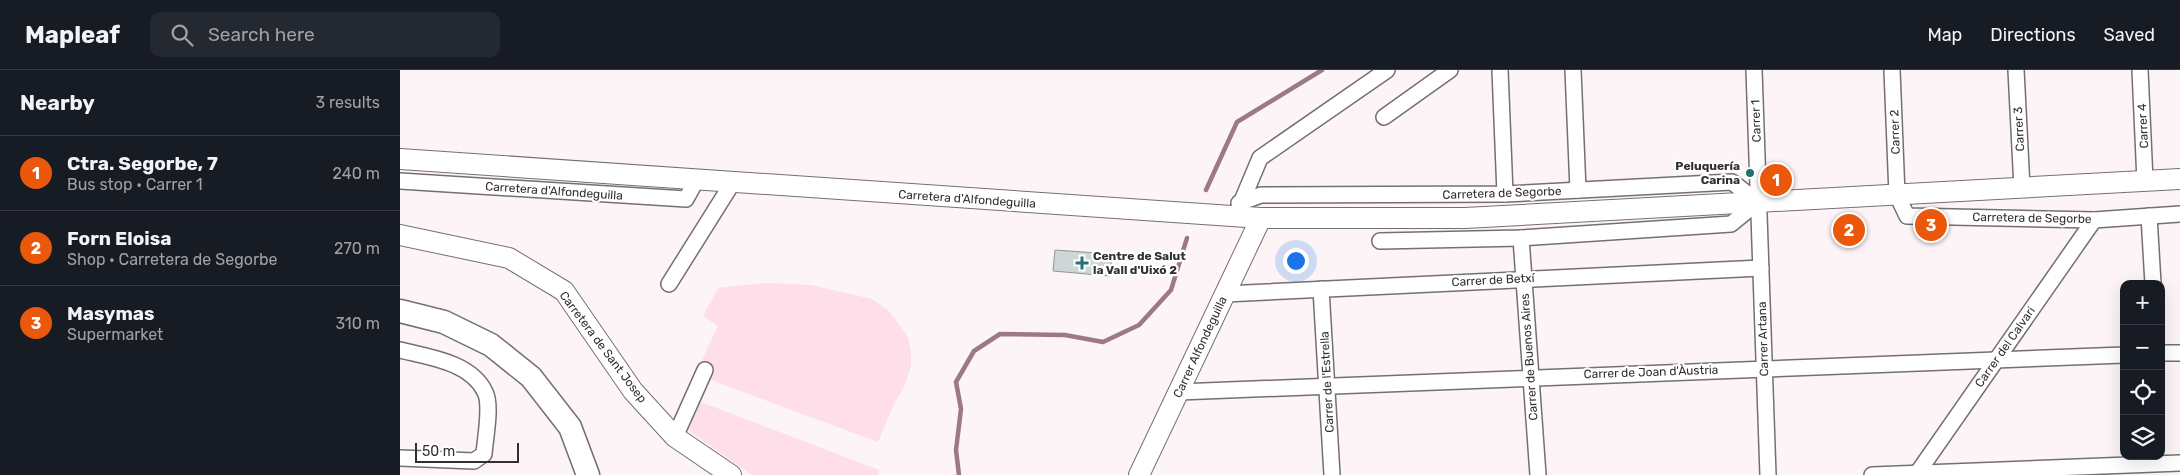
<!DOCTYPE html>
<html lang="en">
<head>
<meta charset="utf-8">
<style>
	body { margin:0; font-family:Rubik,sans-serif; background:#242831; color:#f1f3f6 }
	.controls { position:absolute; right:15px; bottom:15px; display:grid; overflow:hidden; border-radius:10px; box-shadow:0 5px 20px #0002 }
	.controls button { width:45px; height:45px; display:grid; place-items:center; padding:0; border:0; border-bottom:1px solid #363941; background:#171b24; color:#f1f3f6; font:25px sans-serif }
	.scale { position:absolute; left:15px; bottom:12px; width:104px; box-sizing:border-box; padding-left:5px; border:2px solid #322f30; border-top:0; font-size:14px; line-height:18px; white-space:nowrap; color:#322f30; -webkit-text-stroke:4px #fff; paint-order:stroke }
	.you { position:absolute; left:895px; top:190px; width:18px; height:18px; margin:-12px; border:4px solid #fff; border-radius:50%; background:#1a73e8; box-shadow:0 0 0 8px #1a73e833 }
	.badge { display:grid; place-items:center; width:32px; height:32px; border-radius:50%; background:#ea580c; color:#fff; font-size:16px; font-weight:700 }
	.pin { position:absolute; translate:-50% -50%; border:2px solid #fff; box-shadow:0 1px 5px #0006 }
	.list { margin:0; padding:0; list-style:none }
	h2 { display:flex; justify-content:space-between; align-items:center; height:65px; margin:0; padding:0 20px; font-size:21px }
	h2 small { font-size:16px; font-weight:400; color:#9ea1a6 }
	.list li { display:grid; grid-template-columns:32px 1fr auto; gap:15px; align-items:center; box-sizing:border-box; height:75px; padding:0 20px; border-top:1px solid #363941 }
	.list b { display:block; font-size:19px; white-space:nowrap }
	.list p { margin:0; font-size:16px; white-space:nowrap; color:#9ea1a6 }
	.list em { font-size:16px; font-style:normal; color:#9ea1a6 }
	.icon { flex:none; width:28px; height:28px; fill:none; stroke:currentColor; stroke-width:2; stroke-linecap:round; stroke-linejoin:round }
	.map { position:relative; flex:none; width:1780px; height:405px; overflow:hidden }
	header { display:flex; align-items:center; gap:30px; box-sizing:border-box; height:70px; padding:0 25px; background:#171b24; border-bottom:1px solid #363941 }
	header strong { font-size:24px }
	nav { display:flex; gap:28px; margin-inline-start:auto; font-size:18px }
	.search { width:350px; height:45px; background:#242831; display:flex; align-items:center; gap:12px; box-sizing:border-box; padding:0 18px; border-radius:10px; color:#9ea1a6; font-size:19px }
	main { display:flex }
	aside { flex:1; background:#171b24 }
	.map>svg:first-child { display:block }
	.green { fill:#fedee8 }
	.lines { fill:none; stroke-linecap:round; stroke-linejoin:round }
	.stream { stroke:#9d7985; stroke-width:4.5 }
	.building { fill:#ced7d6; stroke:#8f9797 }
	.minor-casing { stroke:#766f71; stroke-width:18 }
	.tertiary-casing { stroke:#766f71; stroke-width:22 }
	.secondary-casing { stroke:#766f71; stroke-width:25 }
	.minor { stroke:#fff; stroke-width:15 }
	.tertiary { stroke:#fff; stroke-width:20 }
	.secondary { stroke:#fff; stroke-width:22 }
	.poi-dot { fill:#267070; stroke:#fff; stroke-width:2 }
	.labels { text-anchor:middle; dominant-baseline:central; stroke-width:4.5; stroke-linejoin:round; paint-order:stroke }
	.street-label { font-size:12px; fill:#322f30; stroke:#fff }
	.poi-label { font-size:12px; font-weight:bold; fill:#322f30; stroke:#fff; text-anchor:end }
</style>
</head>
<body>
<header>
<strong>Mapleaf</strong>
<div class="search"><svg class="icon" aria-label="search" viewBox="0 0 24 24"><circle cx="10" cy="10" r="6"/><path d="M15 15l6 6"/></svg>Search here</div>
<nav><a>Map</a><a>Directions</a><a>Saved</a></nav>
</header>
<main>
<aside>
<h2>Nearby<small>3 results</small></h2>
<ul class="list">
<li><span class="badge">1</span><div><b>Ctra. Segorbe, 7</b><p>Bus stop · Carrer 1</p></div><em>240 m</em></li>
<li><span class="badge">2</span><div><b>Forn Eloisa</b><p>Shop · Carretera de Segorbe</p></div><em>270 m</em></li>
<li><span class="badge">3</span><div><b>Masymas</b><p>Supermarket</p></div><em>310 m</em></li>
</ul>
</aside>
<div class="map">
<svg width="1780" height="405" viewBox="0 0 1780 405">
	<rect width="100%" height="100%" fill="#fcf4f7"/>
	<!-- green -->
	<g class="green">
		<polygon points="365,213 411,215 472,229 489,241 508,267 511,282 511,296 503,319 494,334 478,372 311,310 299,296 318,256 303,246 318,218"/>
		<polygon points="301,332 479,400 478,405 352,405 289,361 292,350"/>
	</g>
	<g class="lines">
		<!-- stream -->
		<g class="stream">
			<polyline points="806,120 837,52 922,0"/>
			<polyline points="559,405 556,380 561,339 556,312 574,281 600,264 665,265 703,272 739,255 771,220 787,168"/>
		</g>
	</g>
	<!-- building -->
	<polygon class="building" points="655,180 712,184 710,206 653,201"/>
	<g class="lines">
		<defs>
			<g id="minor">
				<polyline points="1100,0 1105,124"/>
				<polyline points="1173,0 1178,120"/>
				<polyline points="1354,0 1368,405"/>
				<polyline points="1492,0 1497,125 1507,146 1694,150 1780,144"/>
				<polyline points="1616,0 1622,118"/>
				<polyline points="1740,0 1745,111"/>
				<polyline points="984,47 1050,0"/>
				<polyline points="0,111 286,129 297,109"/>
				<polyline points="839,133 861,125 1105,124 1332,112 1358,132"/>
				<polyline points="839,138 860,88 987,0"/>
				<polyline points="1749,146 1753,214"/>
				<polyline points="1121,168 1138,405"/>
				<polyline points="980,171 1121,168 1331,154 1358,132"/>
				<polyline points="269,214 333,112"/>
				<polyline points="921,219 932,405"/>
				<polyline points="825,224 1361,198"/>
				<path d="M0,280C28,287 71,292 85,322C92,335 85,369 84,384L74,391L0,388"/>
				<polyline points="1761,283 1780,283"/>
				<polyline points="779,322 1724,285"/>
				<polyline points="275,367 305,300"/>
				<polyline points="1472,405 1780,393"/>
				<polyline points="1516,405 1694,150"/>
			</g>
			<g id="tertiary">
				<polyline points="0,89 861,148 1065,148 1780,109"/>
				<polyline points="0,165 109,188 164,221 233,321 275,367 331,405"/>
				<polyline points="739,405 861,148"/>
			</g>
			<polyline id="secondary" points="0,241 44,252 91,275 131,307 170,357 188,405"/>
		</defs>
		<!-- minor casing -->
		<use href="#minor" class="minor-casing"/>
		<!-- tertiary casing -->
		<use href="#tertiary" class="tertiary-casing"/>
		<!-- secondary casing -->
		<use href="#secondary" class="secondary-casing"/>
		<!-- minor -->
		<use href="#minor" class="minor"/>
		<!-- tertiary -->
		<use href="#tertiary" class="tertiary"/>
		<!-- secondary -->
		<use href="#secondary" class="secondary"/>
	</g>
	<!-- markers -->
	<g class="poi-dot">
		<circle cx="1350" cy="103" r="5"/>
		<path d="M679.5 185.5h5v5h5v5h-5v5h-5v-5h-5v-5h5z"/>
	</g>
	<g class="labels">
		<!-- street labels -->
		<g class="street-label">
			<text transform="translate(1356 51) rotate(-92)">Carrer 1</text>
			<text transform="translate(1743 56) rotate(-93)">Carrer 4</text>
			<text transform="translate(1619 59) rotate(-93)">Carrer 3</text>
			<text transform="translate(1495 62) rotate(-92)">Carrer 2</text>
			<text transform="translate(154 121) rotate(4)">Carretera d'Alfondeguilla</text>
			<text transform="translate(1102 123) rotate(-2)">Carretera de Segorbe</text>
			<text transform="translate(567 129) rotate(4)">Carretera d'Alfondeguilla</text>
			<text transform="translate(1632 148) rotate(1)">Carretera de Segorbe</text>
			<text transform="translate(1093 210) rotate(-3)">Carrer de Betxí</text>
			<text transform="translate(1363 269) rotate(-92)">Carrer Artana</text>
			<text transform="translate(203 277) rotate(53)">Carretera de Sant Josep</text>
			<text transform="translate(800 277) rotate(-65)">Carrer Alfondeguilla</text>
			<text transform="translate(1605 277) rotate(-55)">Carrer del Calvari</text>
			<text transform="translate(1129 287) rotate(-94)">Carrer de Buenos Aires</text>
			<text transform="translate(1251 302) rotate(-2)">Carrer de Joan d'Àustria</text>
			<text transform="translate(927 312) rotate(-93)">Carrer de l'Estrella</text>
		</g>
		<!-- poi labels -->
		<g class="poi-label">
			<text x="1340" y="96">Peluquería<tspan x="1340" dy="14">Carina</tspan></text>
			<text x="693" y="186" text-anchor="start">Centre de Salut<tspan x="693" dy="14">la Vall d'Uixó 2</tspan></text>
		</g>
	</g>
</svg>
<div class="controls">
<button>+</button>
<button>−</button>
<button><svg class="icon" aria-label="locate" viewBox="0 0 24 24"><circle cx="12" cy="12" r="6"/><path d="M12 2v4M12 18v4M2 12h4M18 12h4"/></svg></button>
<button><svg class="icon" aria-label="layers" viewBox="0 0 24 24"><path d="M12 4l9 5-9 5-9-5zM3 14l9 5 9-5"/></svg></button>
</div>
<div class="scale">50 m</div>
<div class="you"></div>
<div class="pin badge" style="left:1376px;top:110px">1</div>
<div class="pin badge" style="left:1449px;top:160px">2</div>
<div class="pin badge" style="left:1531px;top:155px">3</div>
</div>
</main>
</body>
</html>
